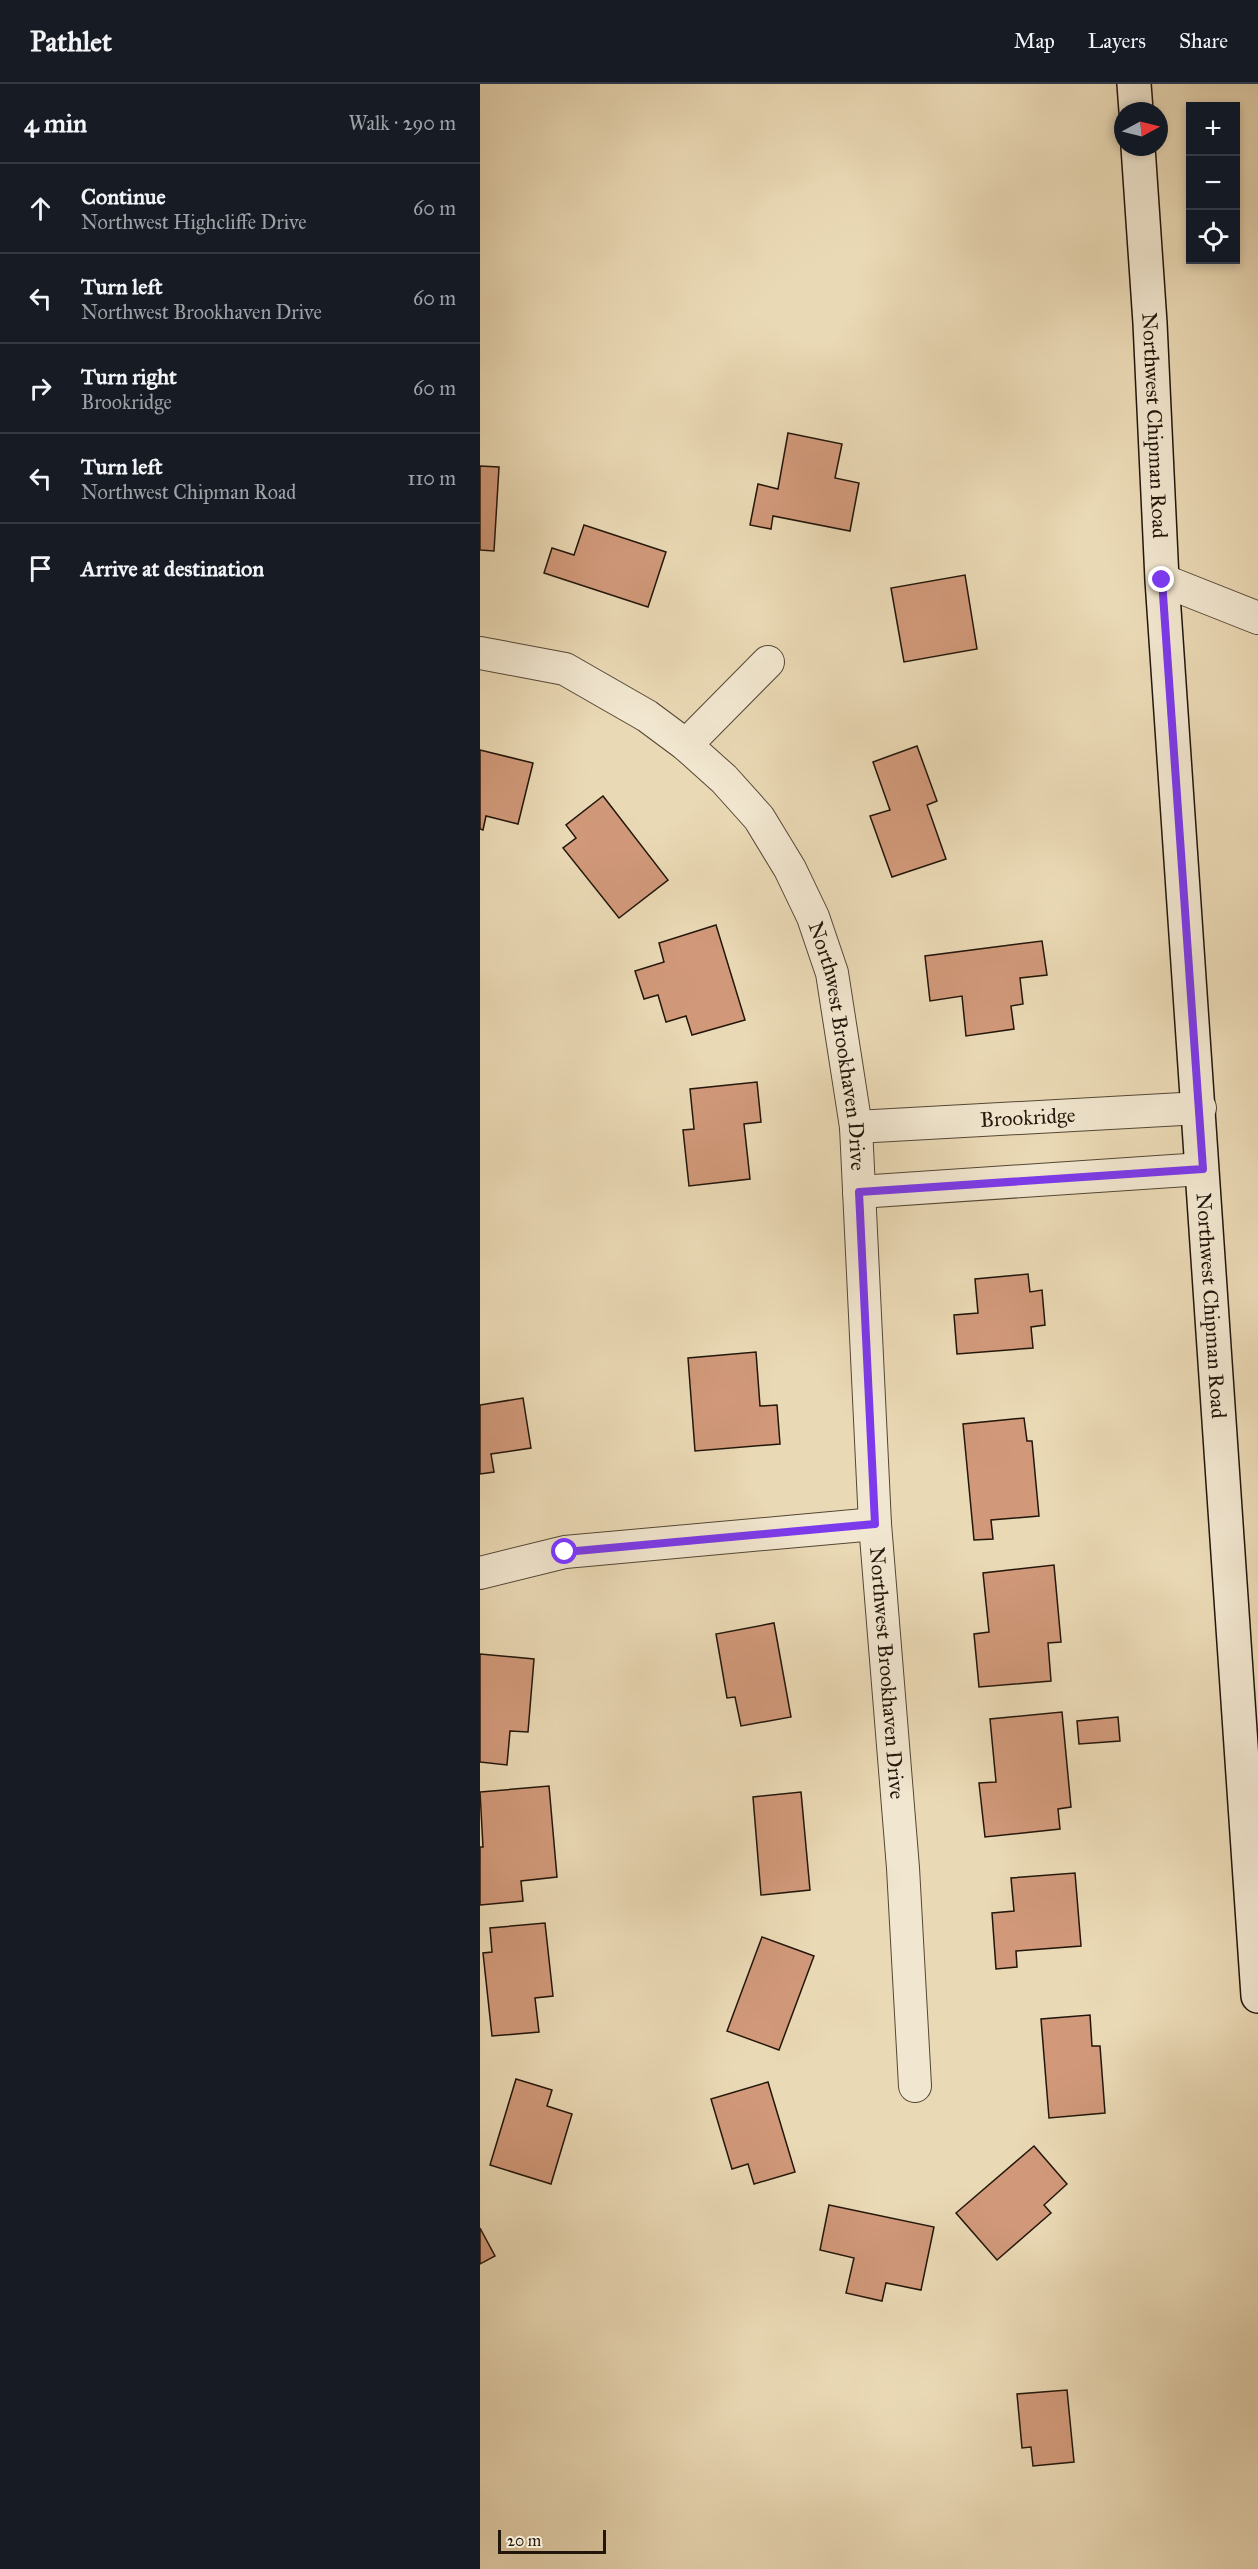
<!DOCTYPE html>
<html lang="en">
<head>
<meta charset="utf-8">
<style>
	body { margin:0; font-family:"IM FELL Great Primer",serif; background:#20242c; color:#f1f3f6 }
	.controls { position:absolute; right:18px; top:18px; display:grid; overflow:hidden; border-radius:0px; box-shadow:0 3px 9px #0003 }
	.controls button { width:54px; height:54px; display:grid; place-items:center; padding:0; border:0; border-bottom:2px solid #363941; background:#171b24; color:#f1f3f6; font:30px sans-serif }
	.compass { position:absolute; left:634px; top:18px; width:54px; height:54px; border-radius:50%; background:#171b24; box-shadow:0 3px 9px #0003; rotate:83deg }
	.scale { position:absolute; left:18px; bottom:15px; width:108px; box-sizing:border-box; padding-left:6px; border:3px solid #22160a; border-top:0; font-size:16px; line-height:21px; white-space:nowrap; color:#22160a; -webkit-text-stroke:4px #f1e6cf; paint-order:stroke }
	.stop { position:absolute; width:18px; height:18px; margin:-14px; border:4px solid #7c3aed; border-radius:50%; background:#fff }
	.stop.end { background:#7c3aed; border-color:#fff; box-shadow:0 2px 6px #0008 }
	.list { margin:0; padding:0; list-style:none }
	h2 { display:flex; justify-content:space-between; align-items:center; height:78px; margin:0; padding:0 24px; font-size:26px }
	h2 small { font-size:20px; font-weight:400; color:#9ea1a6 }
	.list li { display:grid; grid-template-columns:39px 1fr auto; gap:18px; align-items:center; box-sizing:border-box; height:90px; padding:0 24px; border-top:2px solid #363941 }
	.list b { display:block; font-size:22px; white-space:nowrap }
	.list p { margin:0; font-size:20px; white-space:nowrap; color:#9ea1a6 }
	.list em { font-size:20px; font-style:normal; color:#9ea1a6 }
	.icon { flex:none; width:33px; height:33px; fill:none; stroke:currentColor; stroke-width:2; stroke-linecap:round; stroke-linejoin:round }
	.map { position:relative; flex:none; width:778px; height:2485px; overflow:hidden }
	header { display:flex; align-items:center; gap:36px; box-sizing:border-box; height:84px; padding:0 30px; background:#171b24; border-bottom:2px solid #363941 }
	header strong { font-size:28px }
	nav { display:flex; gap:33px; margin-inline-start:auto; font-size:21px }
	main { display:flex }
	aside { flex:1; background:#171b24 }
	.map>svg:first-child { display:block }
	.building { fill:#d1997a; stroke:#22160a; stroke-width:1.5 }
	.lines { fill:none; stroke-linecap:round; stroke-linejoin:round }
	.street-casing { stroke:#544735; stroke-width:34 }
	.secondary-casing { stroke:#22160a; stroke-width:36 }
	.street { stroke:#f1e6cf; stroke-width:32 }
	.secondary { stroke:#f1e6cf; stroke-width:33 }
	.route { stroke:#7c3aed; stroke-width:8 }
	.labels { text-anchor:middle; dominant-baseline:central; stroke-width:4.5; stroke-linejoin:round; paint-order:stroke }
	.street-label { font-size:21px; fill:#22160a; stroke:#f1e6cf }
</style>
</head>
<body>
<header>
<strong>Pathlet</strong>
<nav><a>Map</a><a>Layers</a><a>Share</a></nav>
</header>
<main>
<aside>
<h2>4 min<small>Walk · 290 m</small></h2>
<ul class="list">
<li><svg class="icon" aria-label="ahead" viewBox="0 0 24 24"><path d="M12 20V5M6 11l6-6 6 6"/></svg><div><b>Continue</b><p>Northwest Highcliffe Drive</p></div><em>60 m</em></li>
<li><svg class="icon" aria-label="left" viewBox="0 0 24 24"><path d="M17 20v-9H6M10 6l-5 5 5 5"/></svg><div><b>Turn left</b><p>Northwest Brookhaven Drive</p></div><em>60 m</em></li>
<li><svg class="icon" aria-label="right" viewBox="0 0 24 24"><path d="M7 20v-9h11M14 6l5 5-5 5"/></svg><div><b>Turn right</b><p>Brookridge</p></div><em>60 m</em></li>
<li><svg class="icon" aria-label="left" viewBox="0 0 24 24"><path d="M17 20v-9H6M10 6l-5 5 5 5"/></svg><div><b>Turn left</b><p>Northwest Chipman Road</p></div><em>110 m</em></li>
<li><svg class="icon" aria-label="arrive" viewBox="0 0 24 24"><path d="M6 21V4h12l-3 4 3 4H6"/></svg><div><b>Arrive at destination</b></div></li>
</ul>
</aside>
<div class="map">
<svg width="778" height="2485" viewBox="0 0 778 2485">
	<rect width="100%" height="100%" fill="#ead9b5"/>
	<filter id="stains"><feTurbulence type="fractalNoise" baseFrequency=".00333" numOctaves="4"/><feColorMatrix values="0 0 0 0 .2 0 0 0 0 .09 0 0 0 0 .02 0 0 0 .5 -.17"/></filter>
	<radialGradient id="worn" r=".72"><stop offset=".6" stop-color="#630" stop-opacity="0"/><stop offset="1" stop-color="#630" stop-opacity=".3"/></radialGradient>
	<!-- building -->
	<g class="building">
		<polygon points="308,349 362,360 355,394 379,399 370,447 293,432 291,445 270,441 278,400 298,405"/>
		<polygon points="0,382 19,383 14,467 0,466"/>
		<polygon points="104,441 186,468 168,523 64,489 72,464 94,471"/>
		<polygon points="485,491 497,565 424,578 411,504"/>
		<polygon points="437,662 457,717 447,721 466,775 412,793 390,732 410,726 393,678"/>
		<polygon points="0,666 53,679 38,740 6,732 3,746 0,745"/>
		<polygon points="123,712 188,796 139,834 83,764 96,754 86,741"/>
		<polygon points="236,841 265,936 212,951 206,932 186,938 178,911 164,915 155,887 184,878 179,859"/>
		<polygon points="562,857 567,891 540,894 543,920 531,922 534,945 486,952 482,912 450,917 445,872"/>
		<polygon points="277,998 281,1038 264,1040 270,1095 209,1102 203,1046 214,1045 210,1005"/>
		<polygon points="548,1190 550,1208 562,1206 565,1241 551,1243 553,1264 477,1270 474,1231 498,1229 495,1195"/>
		<polygon points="276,1268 280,1322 297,1321 300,1360 215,1367 208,1274"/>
		<polygon points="43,1314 51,1364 11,1370 14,1388 0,1390 0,1321"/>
		<polygon points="544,1334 547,1357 552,1357 559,1432 511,1436 513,1455 494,1456 483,1340"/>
		<polygon points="574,1481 581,1558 568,1559 571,1597 499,1603 494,1550 509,1548 503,1489"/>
		<polygon points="294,1539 311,1633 261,1642 255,1613 247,1614 236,1550"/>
		<polygon points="0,1570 54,1575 48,1648 30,1647 27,1681 0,1678"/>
		<polygon points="582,1628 591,1723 578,1725 580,1745 505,1753 499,1699 516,1698 510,1635"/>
		<polygon points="638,1633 640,1657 599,1660 597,1637"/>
		<polygon points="69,1702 77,1793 41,1797 43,1817 0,1821 0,1763 3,1763 0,1708"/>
		<polygon points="321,1708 330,1806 281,1811 273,1713"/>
		<polygon points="595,1789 601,1862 536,1867 537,1883 516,1885 512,1829 534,1827 531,1794"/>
		<polygon points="65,1839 73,1912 55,1914 59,1948 12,1952 3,1869 12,1868 10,1844"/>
		<polygon points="282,1853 334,1872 299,1966 247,1947"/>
		<polygon points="610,1931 612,1962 620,1962 625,2029 569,2034 561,1935"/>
		<polygon points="36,1995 72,2006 67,2022 92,2030 71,2100 10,2081"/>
		<polygon points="288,1998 315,2088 274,2100 268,2080 252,2085 231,2015"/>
		<polygon points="554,2062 587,2100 564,2121 571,2129 517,2176 476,2129"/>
		<polygon points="349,2121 454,2143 441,2206 406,2199 402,2217 366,2209 374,2174 340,2166"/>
		<polygon points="0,2144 15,2172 0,2180"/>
		<polygon points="587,2306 594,2378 553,2382 551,2363 542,2364 537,2310"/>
	</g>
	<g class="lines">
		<defs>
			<g id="street">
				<polyline points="682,496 778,534"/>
				<path id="s1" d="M0,569L85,585L167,632L206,661L244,695L279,734L310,785L333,833L352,889L376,1043L395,1440L423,1784L435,2002"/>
				<polyline points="206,661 288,578"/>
				<path id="s2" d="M376,1043L720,1024"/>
				<polyline points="379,1108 722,1085"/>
				<polyline points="0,1489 85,1468 395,1440"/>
			</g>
			<g id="secondary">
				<polyline points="654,0 656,27"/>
				<path id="s3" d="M658,63L670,239L682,496L778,1912"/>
			</g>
		</defs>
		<!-- street casing -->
		<use href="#street" class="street-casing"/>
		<!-- secondary casing -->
		<use href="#secondary" class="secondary-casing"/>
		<!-- street -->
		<use href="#street" class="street"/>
		<!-- secondary -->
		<use href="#secondary" class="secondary"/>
	</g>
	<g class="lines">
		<!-- route -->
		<polyline class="route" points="85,1468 395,1440 379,1108 723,1085 682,496"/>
	</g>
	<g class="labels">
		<!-- street labels -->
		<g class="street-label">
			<text stroke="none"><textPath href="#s3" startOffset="279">Northwest Chipman Road</textPath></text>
			<text stroke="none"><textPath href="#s1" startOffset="578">Northwest Brookhaven Drive</textPath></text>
			<text stroke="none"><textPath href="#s2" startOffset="172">Brookridge</textPath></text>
			<text stroke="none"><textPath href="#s3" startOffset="1161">Northwest Chipman Road</textPath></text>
			<text stroke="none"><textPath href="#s1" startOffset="1208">Northwest Brookhaven Drive</textPath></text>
		</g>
	</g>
	<rect width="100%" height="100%" filter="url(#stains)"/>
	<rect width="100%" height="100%" fill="url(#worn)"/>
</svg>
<div class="controls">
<button>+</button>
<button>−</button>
<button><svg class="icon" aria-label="locate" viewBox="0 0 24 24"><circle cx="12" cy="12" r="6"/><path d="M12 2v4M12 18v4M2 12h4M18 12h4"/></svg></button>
</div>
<svg class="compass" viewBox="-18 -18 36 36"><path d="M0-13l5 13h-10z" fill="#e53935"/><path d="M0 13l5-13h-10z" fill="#9ea1a6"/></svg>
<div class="scale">20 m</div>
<div class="stop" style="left:85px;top:1468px"></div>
<div class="stop end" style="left:682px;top:496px"></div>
</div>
</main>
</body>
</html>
